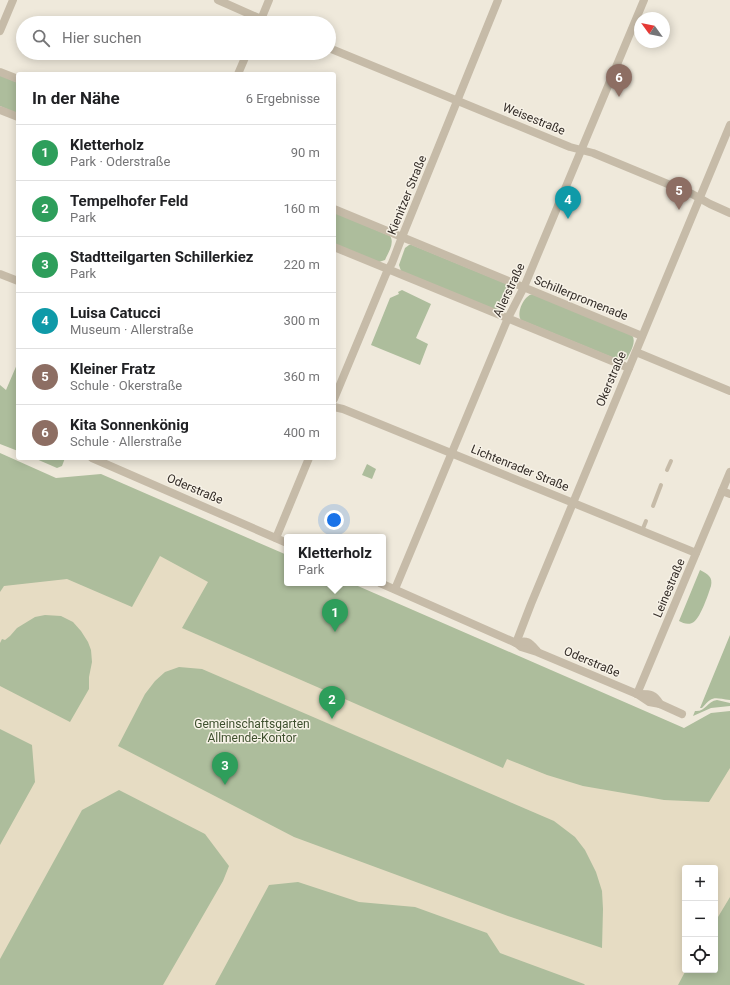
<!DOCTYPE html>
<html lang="de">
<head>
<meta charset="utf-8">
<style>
	body { margin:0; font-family:Roboto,sans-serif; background:#f6f6f6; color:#202124 }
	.controls { position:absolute; right:12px; bottom:12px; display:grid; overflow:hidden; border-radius:4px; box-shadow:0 2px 10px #0003 }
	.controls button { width:36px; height:36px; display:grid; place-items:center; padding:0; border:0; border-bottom:1px solid #e0e0e0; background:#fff; color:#202124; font:20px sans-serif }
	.compass { position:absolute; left:634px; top:12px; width:36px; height:36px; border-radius:50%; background:#fff; box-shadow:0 2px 10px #0003; rotate:303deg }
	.you { position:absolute; left:334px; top:520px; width:14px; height:14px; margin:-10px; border:3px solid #fff; border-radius:50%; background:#1a73e8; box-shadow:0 0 0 6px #1a73e833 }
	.badge { display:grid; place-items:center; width:26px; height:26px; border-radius:50%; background:#7c3aed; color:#fff; font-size:13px; font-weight:700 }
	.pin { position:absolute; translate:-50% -33px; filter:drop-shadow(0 1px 2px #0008) }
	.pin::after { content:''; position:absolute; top:21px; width:14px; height:12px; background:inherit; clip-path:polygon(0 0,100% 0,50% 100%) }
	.popup { position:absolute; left:284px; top:534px; width:102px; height:52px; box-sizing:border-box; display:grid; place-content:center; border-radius:4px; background:#fff; filter:drop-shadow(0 1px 3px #0005); font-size:13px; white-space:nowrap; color:#757577 }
	.popup b { font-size:15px; color:#202124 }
	.popup::after { content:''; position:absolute; left:50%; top:100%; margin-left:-8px; border:8px solid transparent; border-top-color:#fff }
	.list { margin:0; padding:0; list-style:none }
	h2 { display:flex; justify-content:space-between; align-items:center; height:52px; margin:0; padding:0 16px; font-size:17px }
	h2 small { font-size:13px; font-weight:400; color:#757577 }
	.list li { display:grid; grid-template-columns:26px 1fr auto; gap:12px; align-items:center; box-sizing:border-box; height:56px; padding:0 16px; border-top:1px solid #e0e0e0 }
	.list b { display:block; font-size:15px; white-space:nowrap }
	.list p { margin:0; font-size:13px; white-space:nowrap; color:#757577 }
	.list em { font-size:13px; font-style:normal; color:#757577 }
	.icon { flex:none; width:22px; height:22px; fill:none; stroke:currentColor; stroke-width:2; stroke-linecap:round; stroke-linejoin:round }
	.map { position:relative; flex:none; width:730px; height:985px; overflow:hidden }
	.search { position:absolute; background:#fff; box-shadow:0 2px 10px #0003; left:16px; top:16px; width:320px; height:44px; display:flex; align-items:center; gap:10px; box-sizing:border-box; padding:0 14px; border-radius:22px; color:#757577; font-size:15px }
	.panel { position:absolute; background:#fff; box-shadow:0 2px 10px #0003; left:16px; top:72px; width:320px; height:388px; border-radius:4px }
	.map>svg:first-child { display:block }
	.green { fill:#adbd9c; fill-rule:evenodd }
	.plaza { fill:#e6dcc3; fill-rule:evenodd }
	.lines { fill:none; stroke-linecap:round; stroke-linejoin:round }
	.service { stroke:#c6bba8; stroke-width:4 }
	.minor { stroke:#c6bba8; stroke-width:8 }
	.labels { text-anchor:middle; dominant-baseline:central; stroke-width:3; stroke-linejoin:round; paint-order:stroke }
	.street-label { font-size:12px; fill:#342d28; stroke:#f7f2e7 }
	.park-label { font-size:12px; fill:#3e502e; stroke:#f7f2e7 }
</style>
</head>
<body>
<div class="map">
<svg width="730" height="985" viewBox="0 0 730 985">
	<rect width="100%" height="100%" fill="#efe9db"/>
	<!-- green -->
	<g class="green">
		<polygon points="0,75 18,83 18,114 0,106"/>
		<path d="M334,212L390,236C395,243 388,253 385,260L379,262L334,244Z"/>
		<polygon points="409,245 412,245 512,286 513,292 505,310 501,312 401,271 399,265 405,248"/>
		<polygon points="402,290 431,304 416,338 428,344 420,365 371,345 390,298 399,294 398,292"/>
		<path d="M533,294L632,335C637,342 630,352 627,359L621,361L521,320C516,313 524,295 533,294Z"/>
		<polygon points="18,362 18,451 0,444 0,385 6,390"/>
		<path d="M0,453L56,478L101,474L287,555V583H351L684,728L711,713L730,711V985H0ZM685,868H715V970H685Z"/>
		<polygon points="34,458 65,458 62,466 57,468"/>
		<polygon points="367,464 376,469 372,479 362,475"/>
		<path d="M700,570C708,574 713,577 711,586C708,595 700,620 692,623C687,625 683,623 679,621Z"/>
		<path d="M730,635V700C714,698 713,695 702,708H700Z"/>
		<path d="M717,700L730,703V706L711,708L693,716L695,711C706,712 707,701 717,700Z"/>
	</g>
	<!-- plaza -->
	<path class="plaza" d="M160,556L208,582L182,628L503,768L507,759L547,775L583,786L664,800L709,802L730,768V897L715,922V868H685V970H686L678,985H585L584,984L500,953L487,933L415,907L359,902L298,882L269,885L215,985H163L223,881L229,866L205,834L119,790L82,810L0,959V845L35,782L32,745L0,729V686L70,722L89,689V677L92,662L91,650L88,642L81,631L73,622L61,616L45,615L35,617L17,628L10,636L5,640L2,639L0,643V592L4,586L67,579L132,607ZM179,667L202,669L554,821L575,837L585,850L596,872L602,891L603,909L602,948L511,917L294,837L118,746L145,694L155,681L165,672Z"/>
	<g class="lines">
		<!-- service -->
		<g class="service">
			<polyline points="667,470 671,461"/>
			<polyline points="653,506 661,485"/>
			<polyline points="642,531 646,521"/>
		</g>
		<!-- minor -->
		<g class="minor">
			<polyline points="218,0 270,23"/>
			<polyline points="260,22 269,0"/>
			<polyline points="0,31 13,0"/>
			<polyline points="329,48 570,147 593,153 692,194 710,204 730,213"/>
			<polyline points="0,72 18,79"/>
			<polyline points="238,74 247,53"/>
			<polyline points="0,110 18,117"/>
			<polyline points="334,209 642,336"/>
			<polyline points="334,247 629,368"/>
			<polyline points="0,274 18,281"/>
			<polyline points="636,352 730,391"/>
			<polyline points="334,399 386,274 392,263 402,237 498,0"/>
			<polyline points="334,407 343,409 696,553"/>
			<polyline points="92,458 287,543"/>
			<polyline points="722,491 730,494"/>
			<polyline points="276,538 309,458"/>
			<polyline points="380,583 516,643 521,647 537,652 637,694 649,702 660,704 682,714"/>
			<polyline points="395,589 508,318 524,287 644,0"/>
			<polyline points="516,643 531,604 730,125"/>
			<path d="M516,643C528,639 530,643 537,651"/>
			<polyline points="637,694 730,472"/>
			<path d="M637,694C649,694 654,693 660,704"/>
		</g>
	</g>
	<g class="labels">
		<!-- street labels -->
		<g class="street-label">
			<text transform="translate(534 119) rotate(22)">Weisestraße</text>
			<text transform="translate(407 195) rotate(-68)">Kienitzer Straße</text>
			<text transform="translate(509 290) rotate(-65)">Allerstraße</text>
			<text transform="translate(581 298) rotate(22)">Schillerpromenade</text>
			<text transform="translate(611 379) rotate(-67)">Okerstraße</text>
			<text transform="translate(520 468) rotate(22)">Lichtenrader Straße</text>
			<text transform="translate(195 489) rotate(23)">Oderstraße</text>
			<text transform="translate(669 588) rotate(-67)">Leinestraße</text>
			<text transform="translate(592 662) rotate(23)">Oderstraße</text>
		</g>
		<!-- park labels -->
		<g class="park-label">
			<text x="252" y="724">Gemeinschaftsgarten<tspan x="252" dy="14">Allmende-Kontor</tspan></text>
		</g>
	</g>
</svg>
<div class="controls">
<button>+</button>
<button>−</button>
<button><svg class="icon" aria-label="locate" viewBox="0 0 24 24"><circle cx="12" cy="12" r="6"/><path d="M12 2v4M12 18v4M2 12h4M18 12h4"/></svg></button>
</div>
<svg class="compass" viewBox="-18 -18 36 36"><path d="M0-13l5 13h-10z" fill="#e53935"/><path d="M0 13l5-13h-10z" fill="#757577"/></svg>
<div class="you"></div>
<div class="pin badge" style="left:335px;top:632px;background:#2e9e5b">1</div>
<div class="popup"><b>Kletterholz</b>Park</div>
<div class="pin badge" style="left:332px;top:719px;background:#2e9e5b">2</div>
<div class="pin badge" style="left:225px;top:785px;background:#2e9e5b">3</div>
<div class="pin badge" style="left:568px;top:219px;background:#0f9aa8">4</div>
<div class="pin badge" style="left:679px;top:210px;background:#8d6e63">5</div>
<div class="pin badge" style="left:619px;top:97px;background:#8d6e63">6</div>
<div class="search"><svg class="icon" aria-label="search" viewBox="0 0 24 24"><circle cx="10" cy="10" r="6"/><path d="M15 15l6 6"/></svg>Hier suchen</div>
<section class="panel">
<h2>In der Nähe<small>6 Ergebnisse</small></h2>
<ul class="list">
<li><span class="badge" style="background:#2e9e5b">1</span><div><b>Kletterholz</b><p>Park · Oderstraße</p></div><em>90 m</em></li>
<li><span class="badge" style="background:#2e9e5b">2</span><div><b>Tempelhofer Feld</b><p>Park</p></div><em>160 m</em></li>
<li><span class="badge" style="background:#2e9e5b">3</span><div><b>Stadtteilgarten Schillerkiez</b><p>Park</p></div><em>220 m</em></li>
<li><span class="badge" style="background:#0f9aa8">4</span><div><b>Luisa Catucci</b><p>Museum · Allerstraße</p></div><em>300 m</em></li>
<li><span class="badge" style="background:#8d6e63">5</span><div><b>Kleiner Fratz</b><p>Schule · Okerstraße</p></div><em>360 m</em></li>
<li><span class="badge" style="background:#8d6e63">6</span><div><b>Kita Sonnenkönig</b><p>Schule · Allerstraße</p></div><em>400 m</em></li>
</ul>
</section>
</div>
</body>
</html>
